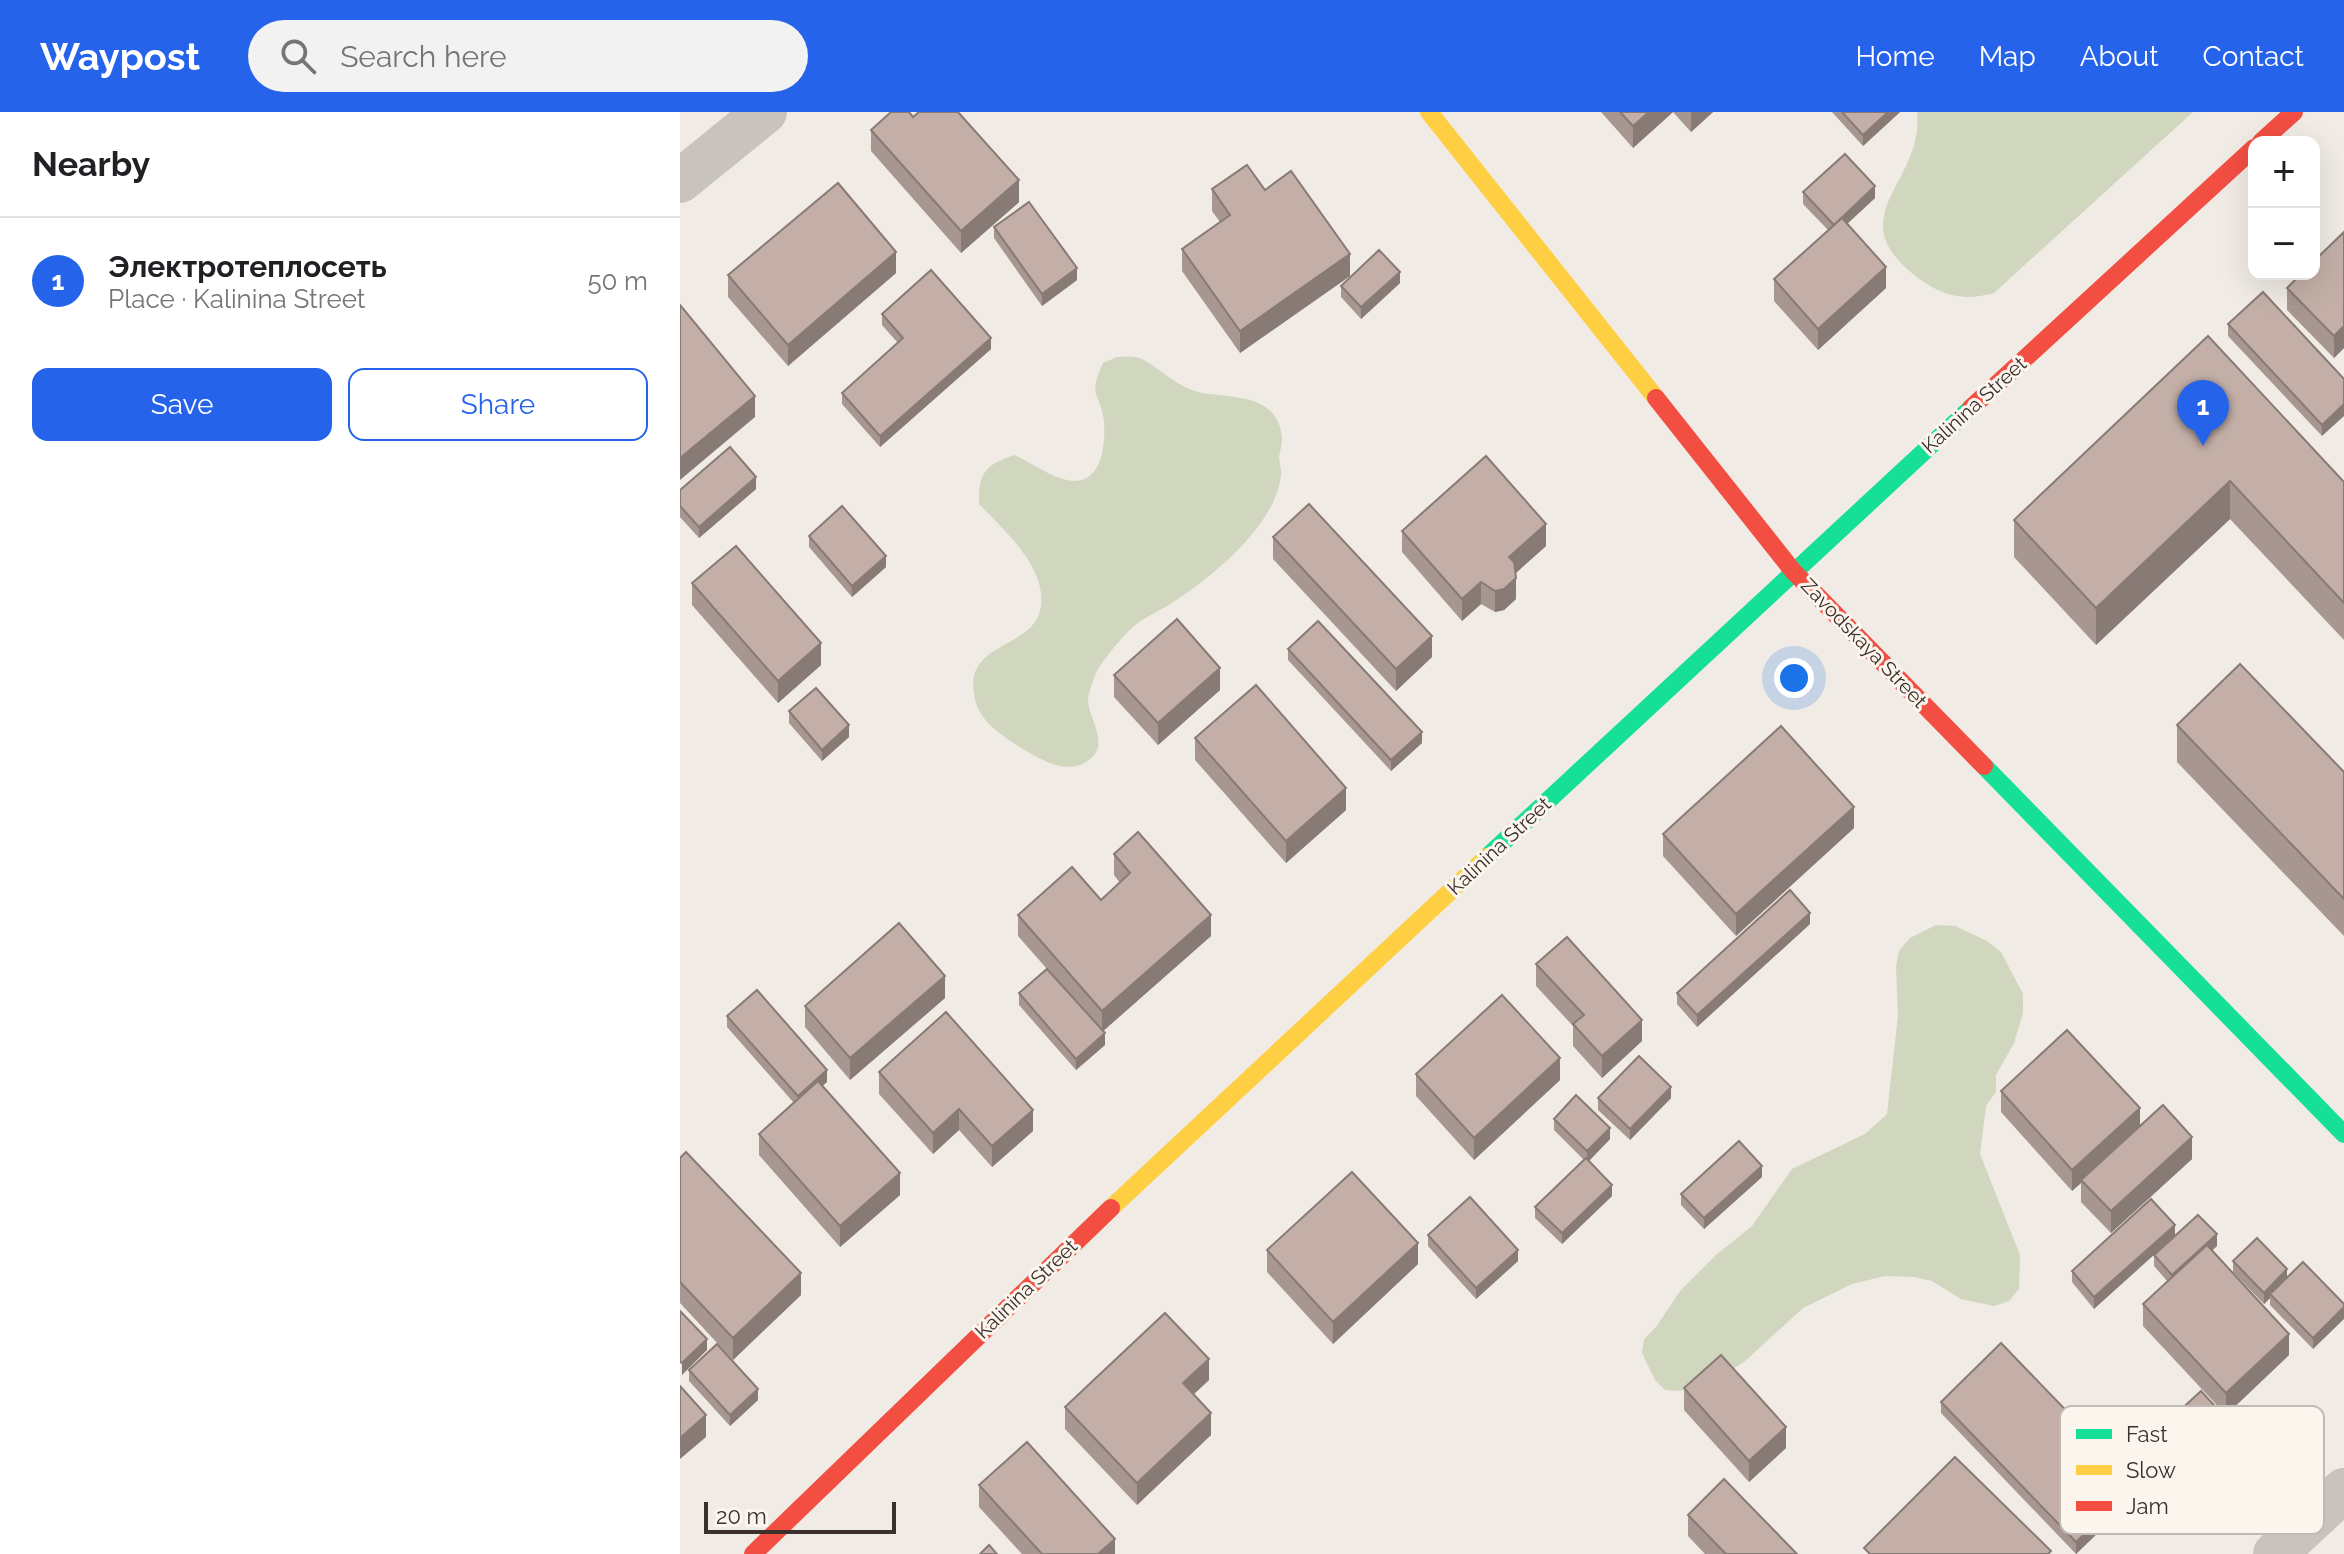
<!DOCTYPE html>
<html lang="en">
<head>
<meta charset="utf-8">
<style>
	body { margin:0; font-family:Raleway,sans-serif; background:#f2f2f2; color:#202124 }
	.controls { position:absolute; right:24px; top:24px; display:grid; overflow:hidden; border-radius:16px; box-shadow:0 8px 32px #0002 }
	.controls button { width:72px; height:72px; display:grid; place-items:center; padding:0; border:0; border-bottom:2px solid #e0e0e0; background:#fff; color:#202124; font:40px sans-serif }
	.scale { position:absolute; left:24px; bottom:20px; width:192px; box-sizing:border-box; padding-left:8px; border:4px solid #3b302b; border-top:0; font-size:22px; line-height:28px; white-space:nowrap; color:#3b302b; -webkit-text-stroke:6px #fbf5ee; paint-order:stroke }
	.you { position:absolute; left:1114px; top:566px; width:28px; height:28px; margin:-20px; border:6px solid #fff; border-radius:50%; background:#1a73e8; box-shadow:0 0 0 12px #1a73e833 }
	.badge { display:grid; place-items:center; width:52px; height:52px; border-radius:50%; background:#2563eb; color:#fff; font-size:26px; font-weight:700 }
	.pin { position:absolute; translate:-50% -66px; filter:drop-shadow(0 2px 4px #0008) }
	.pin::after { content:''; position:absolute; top:42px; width:28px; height:24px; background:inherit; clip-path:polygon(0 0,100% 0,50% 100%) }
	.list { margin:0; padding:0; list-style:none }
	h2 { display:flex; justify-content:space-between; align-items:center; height:104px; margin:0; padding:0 32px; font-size:34px }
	h2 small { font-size:26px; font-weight:400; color:#757577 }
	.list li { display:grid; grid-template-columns:52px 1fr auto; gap:24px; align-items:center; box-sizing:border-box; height:128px; padding:0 32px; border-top:2px solid #e0e0e0 }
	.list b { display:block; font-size:30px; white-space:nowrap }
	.list p { margin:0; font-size:26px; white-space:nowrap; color:#757577 }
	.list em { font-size:26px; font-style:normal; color:#757577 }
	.actions { display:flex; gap:16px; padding:24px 32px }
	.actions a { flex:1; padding:18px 0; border:2px solid #2563eb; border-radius:16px; text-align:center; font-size:28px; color:#2563eb }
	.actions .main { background:#2563eb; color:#fff }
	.icon { flex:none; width:44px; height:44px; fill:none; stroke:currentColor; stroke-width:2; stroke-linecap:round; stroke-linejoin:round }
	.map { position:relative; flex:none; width:1664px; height:1442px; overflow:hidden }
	header { display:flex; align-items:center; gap:48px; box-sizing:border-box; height:112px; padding:0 40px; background:#2563eb; color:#fff }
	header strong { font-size:38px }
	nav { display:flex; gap:44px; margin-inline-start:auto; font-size:28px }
	.search { width:560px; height:72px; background:#f2f2f2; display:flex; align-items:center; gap:20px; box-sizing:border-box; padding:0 28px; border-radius:44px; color:#757577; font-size:30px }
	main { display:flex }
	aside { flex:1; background:#fff }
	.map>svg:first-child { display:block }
	.green { fill:#d1d6bf }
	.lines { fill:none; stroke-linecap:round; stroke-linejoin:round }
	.street { stroke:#c9c3be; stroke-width:44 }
	.fast { stroke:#16e098; stroke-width:18 }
	.slow { stroke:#ffcf43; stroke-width:18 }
	.jam { stroke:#f24e42; stroke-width:18 }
	.wall { fill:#a89690 }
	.shaded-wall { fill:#887a75 }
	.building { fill:#c3afa7; stroke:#887a75; stroke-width:2 }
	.labels { text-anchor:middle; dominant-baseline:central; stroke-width:6; stroke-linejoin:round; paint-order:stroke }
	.street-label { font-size:20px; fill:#3b302b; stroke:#fbf5ee }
	.key { fill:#fbf5ee; stroke:#c1bab4; stroke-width:2 }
	.key-label { font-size:22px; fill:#3b302b }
</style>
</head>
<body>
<header>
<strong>Waypost</strong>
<div class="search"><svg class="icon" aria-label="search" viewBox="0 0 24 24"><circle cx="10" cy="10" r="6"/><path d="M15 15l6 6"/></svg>Search here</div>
<nav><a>Home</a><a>Map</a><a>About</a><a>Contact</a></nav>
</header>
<main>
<aside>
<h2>Nearby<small></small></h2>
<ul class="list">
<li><span class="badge">1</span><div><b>Электротеплосеть</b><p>Place · Kalinina Street</p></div><em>50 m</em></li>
</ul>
<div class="actions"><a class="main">Save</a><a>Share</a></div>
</aside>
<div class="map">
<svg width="1664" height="1442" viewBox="0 0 1664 1442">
	<rect width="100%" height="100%" fill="#f0ebe5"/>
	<!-- green -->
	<g class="green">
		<path d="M1237,0H1513L1314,181C1283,189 1265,185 1238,166C1156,104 1245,71 1237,0Z"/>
		<path d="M437,245C442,245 449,244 455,245C474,248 493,276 523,281C557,286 599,283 602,327C602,333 600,339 599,345C599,351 602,357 601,363C596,413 534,463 495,489C482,498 466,504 454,514C442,524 432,538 422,551C416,559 408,580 408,590C410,610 432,635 406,650C382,665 349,641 329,628C312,616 297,604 294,582C285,530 350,537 360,499C370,458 324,418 299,392C298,361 306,352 335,343C349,350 365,361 380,366C419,380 426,340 424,311C422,280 406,288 423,251Z"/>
		<polygon points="1256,813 1275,814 1307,829 1321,840 1343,882 1343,901 1334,931 1316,963 1316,980 1306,994 1300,1042 1340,1143 1339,1177 1329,1189 1314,1194 1281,1187 1252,1169 1234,1165 1205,1164 1172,1172 1123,1196 1064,1250 1041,1264 1014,1267 1002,1279 985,1278 975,1268 962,1241 964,1227 976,1215 1000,1179 1036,1143 1072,1114 1112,1057 1185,1022 1207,1002 1218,904 1216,854 1219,839 1230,826"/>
	</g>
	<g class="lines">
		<!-- street -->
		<g class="street">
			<polyline points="0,69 85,0"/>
			<polyline points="1595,1442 1664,1378"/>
		</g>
		<!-- fast -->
		<g class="fast">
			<polyline points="1304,654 1664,1022"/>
			<polyline points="807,745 1291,296"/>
		</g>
		<!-- slow -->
		<g class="slow">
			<polyline points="749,0 976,286"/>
			<polyline points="431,1096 807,745"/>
		</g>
		<!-- jam -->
		<g class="jam">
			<polyline points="1581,30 1614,0"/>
			<polyline points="976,286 1113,459 1304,654"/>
			<polyline points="1291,296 1574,36"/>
			<polyline points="73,1442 431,1096"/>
		</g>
	</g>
	<!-- wall -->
	<g class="wall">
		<polygon points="921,0 1033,0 1011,20 993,0 953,36"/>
		<polygon points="1152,0 1220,0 1183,34"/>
		<polygon points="191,18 339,90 281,141 191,39"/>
		<polygon points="532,77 585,78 670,164 560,241 502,159 502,137 540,110 532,99"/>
		<polygon points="1123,80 1195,86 1167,112 1206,176 1138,238 1094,189 1094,167 1148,118 1123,92"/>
		<polygon points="314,115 397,168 362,194 314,126"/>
		<polygon points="1664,120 1664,236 1654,246 1607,198 1607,176"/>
		<polygon points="216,161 108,254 48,185 48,163"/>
		<polygon points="720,171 681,207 661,185 661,174"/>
		<polygon points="202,202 311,237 200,335 162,292 162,281 218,231 202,213"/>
		<polygon points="1548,212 1664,267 1642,324 1548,224"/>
		<polygon points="1528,224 1664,370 1664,528 1550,407 1416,533 1334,445 1334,408"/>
		<polygon points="76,377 19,426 0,405 0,378"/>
		<polygon points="722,419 866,434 835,462 836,487 824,498 815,500 801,492 782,509 722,440"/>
		<polygon points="129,424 206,455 172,485 129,435"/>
		<polygon points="593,425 752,545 716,579 593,447"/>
		<polygon points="12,471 141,553 98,591 12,493"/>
		<polygon points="608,537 742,631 711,659 608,548"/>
		<polygon points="434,563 540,578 478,633 434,585"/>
		<polygon points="109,599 169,625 142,649 109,611"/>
		<polygon points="1497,613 1664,660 1664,824 1497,650"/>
		<polygon points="515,626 666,698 606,751 515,648"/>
		<polygon points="1174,716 1056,824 983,744 983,722"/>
		<polygon points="434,742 531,824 423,919 425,933 396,958 339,893 339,881 367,857 338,824 338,803 421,788 440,771 434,763"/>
		<polygon points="1130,812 1017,915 997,892 997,881"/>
		<polygon points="856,852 962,929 922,966 893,934 893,914 856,874"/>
		<polygon points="265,886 170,968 125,915 125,894"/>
		<polygon points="47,904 147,970 142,974 220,1083 160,1135 79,1043 79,1022 114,991 47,915"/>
		<polygon points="199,960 353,1019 312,1055 279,1018 253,1042 199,982"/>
		<polygon points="736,962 880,968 794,1048 736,984"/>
		<polygon points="1321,979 1460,1015 1512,1047 1431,1121 1401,1090 1401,1071 1392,1079 1321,1000"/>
		<polygon points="918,986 991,986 950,1028 918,998"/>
		<polygon points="874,1007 930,1027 909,1049 932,1084 882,1132 855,1106 855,1095 904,1048 874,1018"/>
		<polygon points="0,1046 121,1183 53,1248 0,1191"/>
		<polygon points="1082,1065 1024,1117 1001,1093 1001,1082"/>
		<polygon points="1471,1087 1414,1197 1392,1170 1392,1159"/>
		<polygon points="748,1123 838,1149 796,1187 748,1134"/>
		<polygon points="1537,1134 1532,1138 1609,1243 1546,1303 1463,1214 1463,1192 1488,1170 1474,1154 1474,1143"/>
		<polygon points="587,1138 738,1152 653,1232 587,1160"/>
		<polygon points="1553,1149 1607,1165 1664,1192 1633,1237 1590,1193 1590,1186 1584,1192 1553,1160"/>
		<polygon points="9,1258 78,1288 50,1314 9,1269"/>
		<polygon points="529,1268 514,1282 531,1323 457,1393 385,1317 385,1295"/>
		<polygon points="1004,1276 1106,1336 1069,1370 1004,1298"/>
		<polygon points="1261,1290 1457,1383 1396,1442 1261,1301"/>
		<polygon points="1481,1316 1568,1341 1527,1378 1481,1327"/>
		<polygon points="299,1373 435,1442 342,1442 299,1395"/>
		<polygon points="1008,1403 1117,1442 1025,1442 1008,1424"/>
	</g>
	<!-- shaded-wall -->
	<g class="shaded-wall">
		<polygon points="969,0 993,0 953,36 953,14"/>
		<polygon points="1011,0 1033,0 1011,20"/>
		<polygon points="1208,0 1220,0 1183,34 1183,23"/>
		<polygon points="339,68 339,90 281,141 281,119"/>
		<polygon points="1195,74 1195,86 1154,124 1154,113"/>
		<polygon points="216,140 216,161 108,254 108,233"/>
		<polygon points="670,142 670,164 560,241 560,219"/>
		<polygon points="1206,155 1206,176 1138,238 1138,217"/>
		<polygon points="397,156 397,168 362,194 362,182"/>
		<polygon points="720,160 720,171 681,207 681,195"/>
		<polygon points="1664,214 1664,236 1654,246 1654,224"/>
		<polygon points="311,226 311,237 200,335 200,324"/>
		<polygon points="75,284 75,305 0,368 0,346"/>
		<polygon points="1664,292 1664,304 1642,324 1642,313"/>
		<polygon points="76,365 76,377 19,426 19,415"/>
		<polygon points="1550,369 1550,407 1416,533 1416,496"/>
		<polygon points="866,412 866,434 829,467 829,445"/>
		<polygon points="206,444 206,455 172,485 172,474"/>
		<polygon points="836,466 836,487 824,498 815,500 815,479"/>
		<polygon points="801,470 801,492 782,509 782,487"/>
		<polygon points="752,524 752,545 716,579 716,557"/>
		<polygon points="141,531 141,553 98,591 98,569"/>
		<polygon points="540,556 540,578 478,633 478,611"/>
		<polygon points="169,613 169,625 142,649 142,638"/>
		<polygon points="742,620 742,631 711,659 711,648"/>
		<polygon points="666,676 666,698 606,751 606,729"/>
		<polygon points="1174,695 1174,716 1056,824 1056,802"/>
		<polygon points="1130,801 1130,812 1017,915 1017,903"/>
		<polygon points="531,803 531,824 422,920 422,899"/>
		<polygon points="265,864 265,886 170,968 170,946"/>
		<polygon points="962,908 962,929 922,966 922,944"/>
		<polygon points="425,921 425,933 396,958 396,947"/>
		<polygon points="880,946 880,968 794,1048 794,1026"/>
		<polygon points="147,958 147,970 118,995 118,984"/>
		<polygon points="991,975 991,986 950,1028 950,1017"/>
		<polygon points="1460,996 1460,1018 1401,1068 1401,1071 1392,1079 1392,1058"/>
		<polygon points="279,997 279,1018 253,1042 253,1021"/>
		<polygon points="353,998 353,1019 312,1055 312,1034"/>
		<polygon points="930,1016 930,1027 907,1051 907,1039"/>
		<polygon points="1512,1025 1512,1047 1431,1121 1431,1099"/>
		<polygon points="1082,1054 1082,1065 1024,1117 1024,1106"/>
		<polygon points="220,1061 220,1083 160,1135 160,1114"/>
		<polygon points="932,1073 932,1084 882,1132 882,1121"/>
		<polygon points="1495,1113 1495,1124 1414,1197 1414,1185"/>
		<polygon points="1537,1122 1537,1134 1492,1175 1492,1163"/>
		<polygon points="738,1131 738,1152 653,1232 653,1210"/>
		<polygon points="838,1138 838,1149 796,1187 796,1176"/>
		<polygon points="1607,1157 1607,1169 1590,1182 1590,1186 1584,1192 1584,1181"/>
		<polygon points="121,1161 121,1183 53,1248 53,1226"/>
		<polygon points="1664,1195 1664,1207 1633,1237 1633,1226"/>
		<polygon points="1609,1222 1609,1243 1546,1303 1546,1281"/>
		<polygon points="27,1227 27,1238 2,1263 2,1251"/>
		<polygon points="529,1247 529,1268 503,1292 503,1271"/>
		<polygon points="78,1277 78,1288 50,1314 50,1303"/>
		<polygon points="531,1301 531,1323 457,1393 457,1371"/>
		<polygon points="26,1303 26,1325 0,1347 0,1326"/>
		<polygon points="1106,1315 1106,1336 1069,1370 1069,1349"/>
		<polygon points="1568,1330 1568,1341 1527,1378 1527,1367"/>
		<polygon points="1457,1372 1457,1383 1396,1442 1396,1430"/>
		<polygon points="435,1427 435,1442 418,1442"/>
	</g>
	<!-- building -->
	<g class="building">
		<polygon points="211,0 229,0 233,5 239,0 278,0 339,68 281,119 191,18"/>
		<polygon points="940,0 969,0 953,14"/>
		<polygon points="1162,0 1208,0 1183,23"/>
		<polygon points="1165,42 1195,74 1154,113 1123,80"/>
		<polygon points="567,53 585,78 611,59 670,142 560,219 502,137 550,103 532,77"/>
		<polygon points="158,71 216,140 108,233 48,163"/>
		<polygon points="349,90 397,156 362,182 314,115"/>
		<polygon points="1162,106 1206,155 1138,217 1094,167"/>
		<polygon points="1664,120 1664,214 1654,224 1607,176 1621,162 1634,162 1634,149"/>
		<polygon points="699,138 720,160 681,195 661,174"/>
		<polygon points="251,158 311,226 200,324 162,281 223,226 202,202"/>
		<polygon points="1583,180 1664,267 1664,292 1642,313 1548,212"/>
		<polygon points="0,193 75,284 0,346"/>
		<polygon points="1528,224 1664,370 1664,491 1550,369 1416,496 1334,408"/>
		<polygon points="50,335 76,365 19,415 0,394 0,378"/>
		<polygon points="806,344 866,412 829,445 834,450 836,466 824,477 815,479 801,470 782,487 722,419"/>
		<polygon points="629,392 752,524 716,557 593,425"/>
		<polygon points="162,394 206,444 172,474 129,424"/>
		<polygon points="56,434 141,531 98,569 12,471"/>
		<polygon points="497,507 540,556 478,611 434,563"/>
		<polygon points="638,509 742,620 711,648 608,537"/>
		<polygon points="1560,552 1664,660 1664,787 1497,613"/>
		<polygon points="576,573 666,676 606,729 515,626"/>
		<polygon points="136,576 169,613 142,638 109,599"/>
		<polygon points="1101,614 1174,695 1056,802 983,722"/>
		<polygon points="458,720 531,803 422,899 338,803 392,755 421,788 450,761 434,742"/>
		<polygon points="1110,778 1130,801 1017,903 997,881"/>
		<polygon points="219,811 265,864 170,946 125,894"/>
		<polygon points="887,825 962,908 922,944 893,912 904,903 856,852"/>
		<polygon points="367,857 425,921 396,947 339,881"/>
		<polygon points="77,878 147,958 118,984 47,904"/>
		<polygon points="822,883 880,946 794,1026 736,962"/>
		<polygon points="266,900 353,998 312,1034 279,997 253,1021 199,960"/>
		<polygon points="1387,918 1460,996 1392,1058 1321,979"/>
		<polygon points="959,944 991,975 950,1017 918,986"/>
		<polygon points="138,969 220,1061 160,1114 79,1022"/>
		<polygon points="896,983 930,1016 907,1039 874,1007"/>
		<polygon points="1483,993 1512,1025 1431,1099 1401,1068"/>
		<polygon points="1059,1029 1082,1054 1024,1106 1001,1082"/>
		<polygon points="6,1040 121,1161 53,1226 0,1170 0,1046"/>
		<polygon points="906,1046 932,1073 882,1121 855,1095"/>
		<polygon points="672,1060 738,1131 653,1210 587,1138"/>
		<polygon points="790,1085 838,1138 796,1176 748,1123"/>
		<polygon points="1471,1087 1495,1113 1414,1185 1392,1159"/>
		<polygon points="1518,1103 1537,1122 1492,1163 1474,1143"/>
		<polygon points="1577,1126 1607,1157 1584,1181 1553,1149"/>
		<polygon points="1527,1133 1609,1222 1546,1281 1463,1192"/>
		<polygon points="1623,1150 1664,1192 1664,1195 1633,1226 1590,1182"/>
		<polygon points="0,1199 27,1227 2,1251 0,1250"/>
		<polygon points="485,1201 529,1247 503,1271 531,1301 457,1371 385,1295"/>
		<polygon points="1321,1231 1457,1372 1396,1430 1261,1290"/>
		<polygon points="37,1232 78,1277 50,1303 9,1258"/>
		<polygon points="1041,1243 1106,1315 1069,1349 1004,1276"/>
		<polygon points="0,1274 26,1303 0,1326"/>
		<polygon points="1521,1279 1568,1330 1527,1367 1481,1316"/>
		<polygon points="347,1330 435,1427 418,1442 362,1442 299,1373"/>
		<polygon points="1275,1345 1371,1439 1368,1442 1190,1442 1184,1436"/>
		<polygon points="1044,1367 1117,1442 1046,1442 1008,1403"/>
		<polygon points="309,1433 317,1442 300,1442"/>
	</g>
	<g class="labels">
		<!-- street labels -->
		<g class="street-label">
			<text transform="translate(1294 293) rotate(-42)">Kalinina Street</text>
			<text transform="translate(1184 531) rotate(46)">Zavodskaya Street</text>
			<text transform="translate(819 734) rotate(-43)">Kalinina Street</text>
			<text transform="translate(346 1177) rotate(-44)">Kalinina Street</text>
		</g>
	</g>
	<!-- legend -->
	<rect x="1380" y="1294" width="264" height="128" rx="12" class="key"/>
	<rect x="1396" y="1317" width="36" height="10" fill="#16e098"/>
	<rect x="1396" y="1353" width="36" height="10" fill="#ffcf43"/>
	<rect x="1396" y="1389" width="36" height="10" fill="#f24e42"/>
	<g class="key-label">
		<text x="1446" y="1330">Fast</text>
		<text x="1446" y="1366">Slow</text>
		<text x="1446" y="1402">Jam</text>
	</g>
</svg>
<div class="controls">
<button>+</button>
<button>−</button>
</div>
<div class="scale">20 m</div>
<div class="you"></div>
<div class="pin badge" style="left:1523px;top:334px">1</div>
</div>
</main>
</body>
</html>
